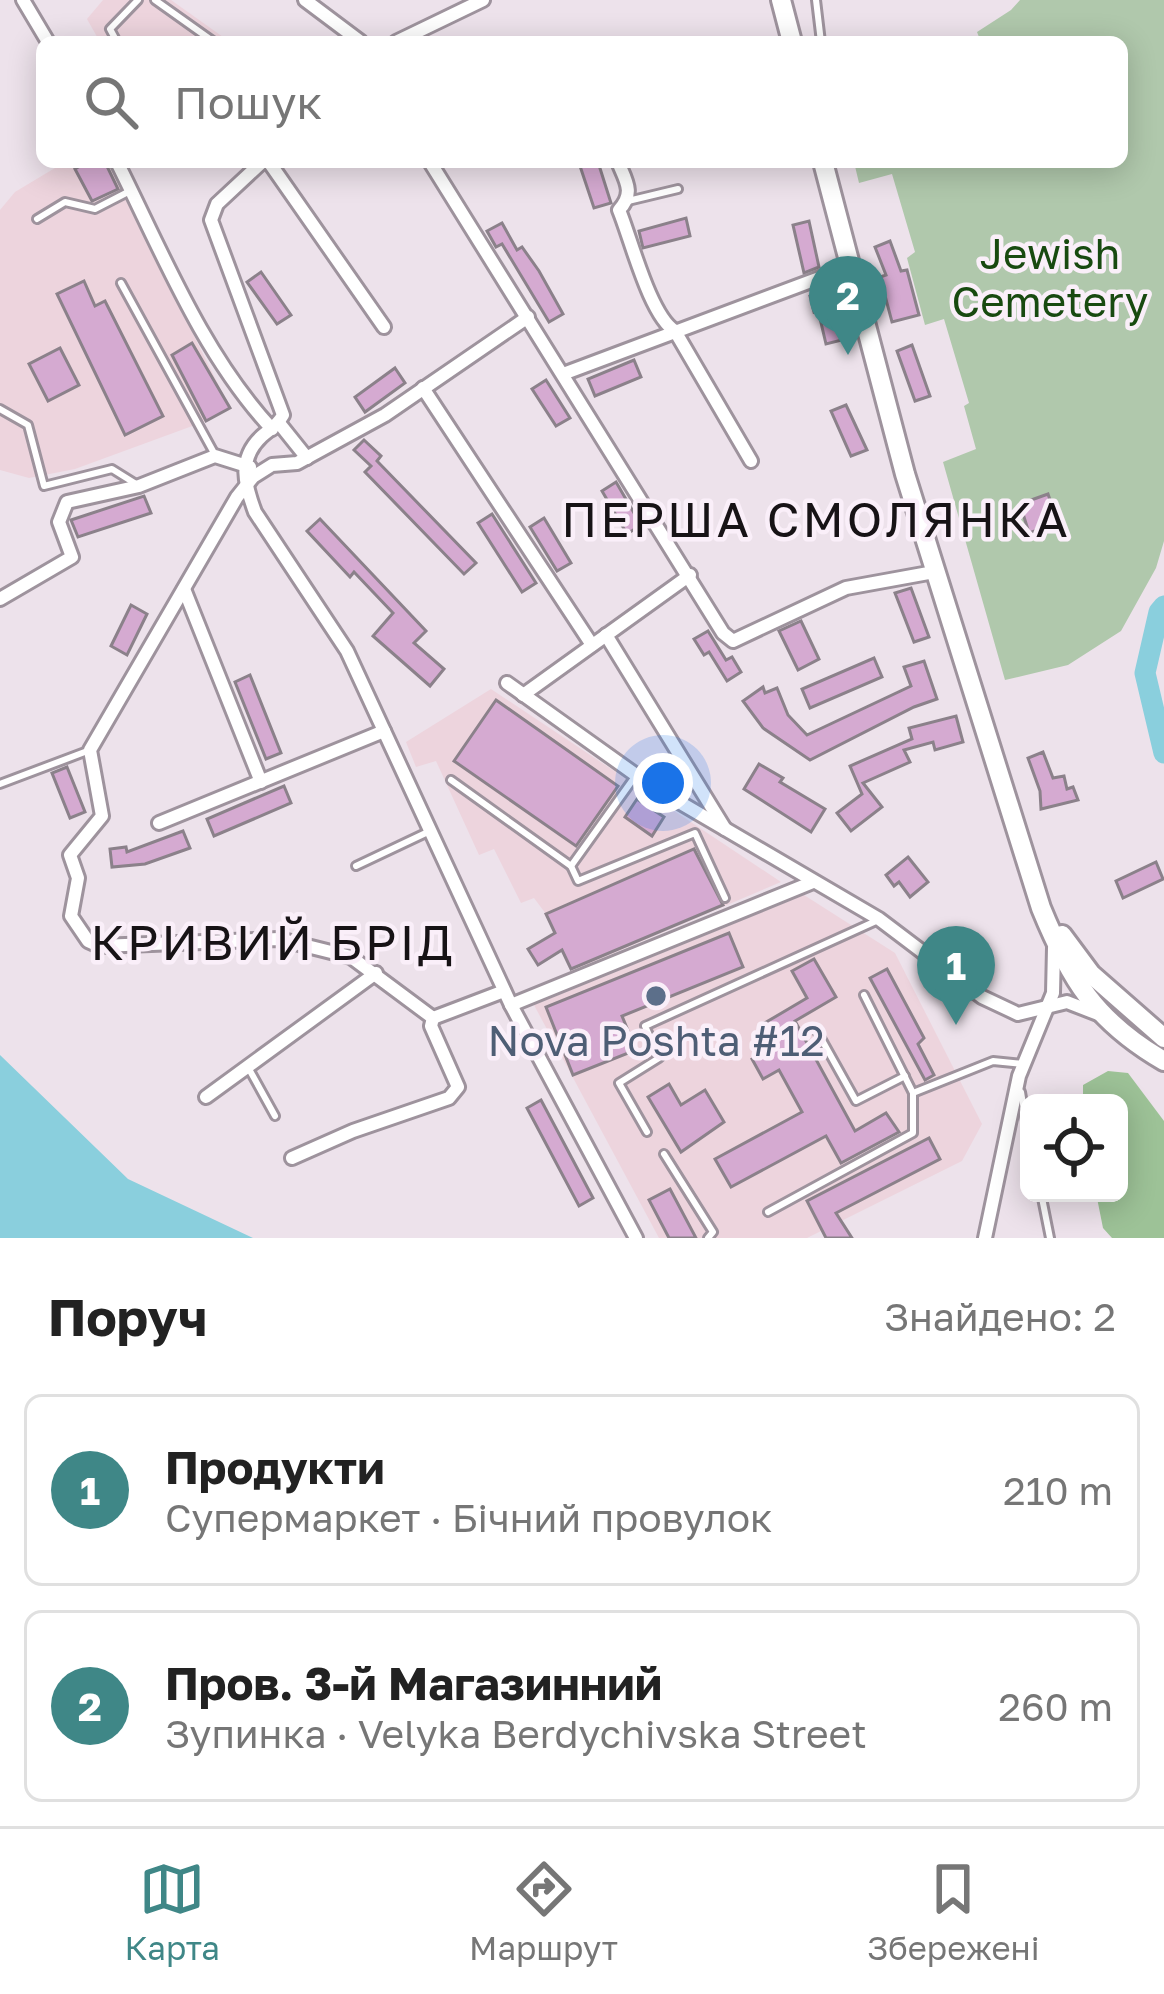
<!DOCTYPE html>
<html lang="uk">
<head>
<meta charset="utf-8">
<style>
	body { margin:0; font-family:"Golos Text",sans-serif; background:#f6f6f6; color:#222 }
	.controls { position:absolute; right:36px; bottom:36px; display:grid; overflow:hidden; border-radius:18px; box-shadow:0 6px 30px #0003 }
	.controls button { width:108px; height:108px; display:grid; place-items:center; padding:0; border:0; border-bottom:3px solid #e0e0e0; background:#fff; color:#222; font:60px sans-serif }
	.you { position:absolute; left:663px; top:783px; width:42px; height:42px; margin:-30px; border:9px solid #fff; border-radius:50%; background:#1a73e8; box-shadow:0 0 0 18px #1a73e833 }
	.badge { display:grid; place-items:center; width:78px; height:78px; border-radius:50%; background:#3f8787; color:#fff; font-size:39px; font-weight:700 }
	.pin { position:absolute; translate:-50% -99px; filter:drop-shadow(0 3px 6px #0008) }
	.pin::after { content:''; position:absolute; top:63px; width:42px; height:36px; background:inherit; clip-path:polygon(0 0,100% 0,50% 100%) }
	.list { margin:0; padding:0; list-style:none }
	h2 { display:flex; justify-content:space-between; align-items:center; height:156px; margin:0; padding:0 48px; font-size:51px }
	h2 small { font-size:39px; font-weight:400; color:#767676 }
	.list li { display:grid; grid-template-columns:78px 1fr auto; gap:36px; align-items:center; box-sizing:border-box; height:192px; margin:0 24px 24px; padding:0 24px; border:3px solid #e0e0e0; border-radius:18px }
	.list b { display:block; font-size:45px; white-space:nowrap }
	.list p { margin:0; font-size:39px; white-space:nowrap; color:#767676 }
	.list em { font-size:39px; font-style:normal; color:#767676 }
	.icon { flex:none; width:66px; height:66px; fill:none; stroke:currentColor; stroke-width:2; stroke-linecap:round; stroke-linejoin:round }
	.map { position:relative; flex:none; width:1164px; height:1238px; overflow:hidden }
	.search { position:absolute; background:#fff; box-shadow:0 6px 30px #0003; left:36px; right:36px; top:36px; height:132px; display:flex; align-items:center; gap:30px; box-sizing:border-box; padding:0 42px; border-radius:18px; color:#767676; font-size:45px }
	.sheet { height:588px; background:#fff }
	nav { display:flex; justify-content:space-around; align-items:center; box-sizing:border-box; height:168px; border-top:3px solid #e0e0e0; background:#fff; font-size:33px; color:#767676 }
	nav a { display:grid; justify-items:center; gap:6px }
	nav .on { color:#3f8787 }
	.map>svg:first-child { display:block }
	.industrial { fill:#edd4dd }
	.green { fill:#b0c8ac }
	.forest { fill:#9dc297 }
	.water { fill:#8acfdd }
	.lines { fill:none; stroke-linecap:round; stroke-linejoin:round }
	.river { stroke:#8acfdd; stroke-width:21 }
	.building { fill:#d5aad1; stroke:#8b818a; stroke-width:3 }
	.service-casing { stroke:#9e939d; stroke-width:12 }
	.minor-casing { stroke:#9e939d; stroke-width:18 }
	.secondary-casing { stroke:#9e939d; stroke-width:24 }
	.service { stroke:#fff; stroke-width:6 }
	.minor { stroke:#fff; stroke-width:12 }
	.secondary { stroke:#fff; stroke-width:18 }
	.service-dot { fill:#5c6f8a; stroke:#faeff9; stroke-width:4.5 }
	.labels { text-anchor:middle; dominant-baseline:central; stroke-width:9; stroke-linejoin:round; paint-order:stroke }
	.park-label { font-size:42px; fill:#184a10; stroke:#faeff9 }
	.service-label { font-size:42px; fill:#4e5e75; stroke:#faeff9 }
	.quarter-label { font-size:48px; letter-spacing:3px; fill:#171316; stroke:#faeff9 }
</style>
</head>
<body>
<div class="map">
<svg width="1164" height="1238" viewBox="0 0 1164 1238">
	<rect width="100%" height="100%" fill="#ede2eb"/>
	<!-- industrial -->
	<g class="industrial">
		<polygon points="103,0 171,0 230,42 100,42 87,19"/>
		<polygon points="65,162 107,162 230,408 206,421 75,469 29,478 0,470 0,210 15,192"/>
		<polygon points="491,689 781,882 572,971 546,914 534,898 521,903 494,849 479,855 436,761 416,767 406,742"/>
		<polygon points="804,895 895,953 982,1124 962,1161 807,1238 659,1238 534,1005"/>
	</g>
	<!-- green -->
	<polygon class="green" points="1020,0 1164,0 1164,541 1156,568 1121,631 1068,665 1005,680 943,462 976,449 964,406 969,403 944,319 925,325 907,258 915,252 892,174 859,183 854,162 1122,162 1122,42 981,42 977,32 1011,10"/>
	<!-- forest -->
	<polygon class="forest" points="1108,1071 1128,1073 1164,1121 1164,1238 1112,1238 1103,1228 1096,1193 1119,1193 1119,1103 1083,1103 1083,1085"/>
	<!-- water -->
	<polygon class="water" points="0,1055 128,1179 253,1238 0,1238"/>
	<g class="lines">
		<!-- river -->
		<polyline class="river" points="1164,606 1159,612 1145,673 1164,753"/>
	</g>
	<!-- building -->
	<g class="building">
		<polygon points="87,162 105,162 118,189 92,201 75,169"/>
		<polygon points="598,162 611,203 594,208 580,166"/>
		<polygon points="686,218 690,236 643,248 639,231"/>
		<polygon points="809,221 819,267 804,273 793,225"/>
		<polygon points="502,223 517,250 522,247 539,271 563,314 549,322 502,244 496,247 487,231"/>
		<polygon points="890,241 901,271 907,270 919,315 892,322 880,277 886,275 875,247"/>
		<polygon points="261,272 291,315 277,324 247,282"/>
		<polygon points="84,281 95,306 105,301 163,416 125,435 57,294"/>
		<polygon points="827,291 842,340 826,344 818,310 814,312 810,296"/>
		<polygon points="192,343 230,408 206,421 172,355"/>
		<polygon points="912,345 930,396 915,401 897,351"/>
		<polygon points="60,348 79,385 48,401 29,364"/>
		<polygon points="634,360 641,377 595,396 588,379"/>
		<polygon points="395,368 405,383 365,412 355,397"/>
		<polygon points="546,380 570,418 556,426 532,389"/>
		<polygon points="846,405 867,450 851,456 831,411"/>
		<polygon points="364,440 381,456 377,461 476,563 464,574 365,472 371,466 354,450"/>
		<polygon points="616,482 641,525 627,534 602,491"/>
		<polygon points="1048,494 1058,523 1029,533 1020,504"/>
		<polygon points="144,496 151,513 78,537 71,520"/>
		<polygon points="492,514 536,583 522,592 478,523"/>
		<polygon points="544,518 571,563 557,571 530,527"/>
		<polygon points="320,519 426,631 414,643 444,669 430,686 373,636 393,613 354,572 350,577 307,531"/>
		<polygon points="911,588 929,637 914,642 895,593"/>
		<polygon points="131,605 147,614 127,655 111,646"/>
		<polygon points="801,621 819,659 798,670 779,631"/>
		<polygon points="708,631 726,660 732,657 741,672 727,681 709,652 704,655 694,639"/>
		<polygon points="874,658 882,677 810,708 802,689"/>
		<polygon points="924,661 937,699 914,707 810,760 763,728 743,701 763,687 765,693 777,688 788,715 807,735 911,686 904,667"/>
		<polygon points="250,675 281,753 266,759 235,682"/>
		<polygon points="496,700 618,786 576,846 454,761"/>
		<polygon points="956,716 963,742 935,750 933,742 904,750 910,762 863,783 882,807 851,831 837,813 862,794 850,766 912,739 909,728"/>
		<polygon points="1043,752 1053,778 1064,776 1067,789 1073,787 1078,800 1041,809 1040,791 1028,758"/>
		<polygon points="759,764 783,778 780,782 825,809 811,832 744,789"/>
		<polygon points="67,767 85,812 70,818 52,773"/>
		<polygon points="284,786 291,803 214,836 207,819"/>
		<polygon points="637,799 664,817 652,836 625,817"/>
		<polygon points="183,831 190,848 145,864 112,867 110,849 126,847 127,852"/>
		<polygon points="694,849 723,905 571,969 562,950 538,965 528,949 555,933 546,914"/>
		<polygon points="908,857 928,882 910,897 899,882 894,886 886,875"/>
		<polygon points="1156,862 1163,879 1123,898 1116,881"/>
		<polygon points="729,933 743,967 622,1016 636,1050 573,1075 546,1007"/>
		<polygon points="814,959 836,997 795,1021 855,1131 886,1113 899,1132 841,1163 826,1136 731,1187 715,1159 802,1112 779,1070 763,1079 752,1059 776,1046 763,1024 807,998 792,971"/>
		<polygon points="887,969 924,1038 918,1044 934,1075 925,1080 870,978"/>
		<polygon points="669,1084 681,1105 705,1090 724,1122 681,1152 648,1097"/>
		<polygon points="541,1100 593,1198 579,1206 527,1108"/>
		<polygon points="929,1138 940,1159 836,1213 852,1238 826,1238 807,1201"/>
		<polygon points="670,1189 696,1238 669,1238 649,1200"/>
	</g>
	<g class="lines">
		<defs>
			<g id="service">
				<polyline points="155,0 214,42"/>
				<polyline points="816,0 821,42"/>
				<polyline points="117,42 110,29 138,0"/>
				<polyline points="628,201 678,189"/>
				<polyline points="37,219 65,202 95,209 128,192"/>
				<polyline points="121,283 214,453"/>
				<polyline points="0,409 28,425 44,486 112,469 136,484"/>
				<polyline points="451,780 571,866 634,778"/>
				<polyline points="0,784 90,750"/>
				<polyline points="356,866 430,831"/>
				<polyline points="571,866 578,881 695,833 725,898"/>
				<polyline points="864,995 913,1093 993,1061 1023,1064"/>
				<polyline points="818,1033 856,1101 905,1076"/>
				<polyline points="249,1069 275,1116"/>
				<polyline points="1021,1092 1029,1139"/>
				<polyline points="647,1132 619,1083 659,1058 645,1026 876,921"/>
				<polyline points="664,1154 713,1232 708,1238"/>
				<polyline points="1041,1193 1050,1238"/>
				<polyline points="768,1212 913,1133 913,1093"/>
			</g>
			<g id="minor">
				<polyline points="23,0 48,42"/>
				<polyline points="305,0 361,42"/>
				<polyline points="396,42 483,0"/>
				<path d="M117,162C162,252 203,355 272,429"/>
				<path d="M262,162L217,204L211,220L283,415C277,426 271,428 262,436C237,459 245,485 255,512L347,651L511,1005L636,1238"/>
				<polyline points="269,162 384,327"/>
				<polyline points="430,162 723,633 733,641 846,588 934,572"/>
				<path d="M618,162C626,181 635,193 619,210C631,239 650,316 675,331L751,461"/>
				<polyline points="563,374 854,265"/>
				<polyline points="423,388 592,645"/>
				<polyline points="279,423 307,458"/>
				<polyline points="184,589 261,782"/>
				<polyline points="0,599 72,557 59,522 67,502 139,486 215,456 250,467"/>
				<polyline points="606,635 725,829"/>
				<polyline points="507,683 650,785 879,919 982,997 1018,1014 1067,1002 1098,1014"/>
				<polyline points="523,695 690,575"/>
				<polyline points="159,823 384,731"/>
				<polyline points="504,991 433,1018 351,957 279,939 99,946 88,941 71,916 78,878 70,855 102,816 90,750 237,497 253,477 272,465 297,463 385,415 528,317"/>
				<polyline points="511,1005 813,882"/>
				<polyline points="206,1097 376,973"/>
				<polyline points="292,1158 353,1131 449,1098 458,1087 431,1026 433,1018"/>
				<polyline points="985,1238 1019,1076 1053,993 1054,948"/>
			</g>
			<g id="secondary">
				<polyline points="781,0 792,42"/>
				<path d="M823,162L905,474L1041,908C1070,979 1095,1021 1164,1061"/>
				<polyline points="1062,935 1091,974 1164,1038"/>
			</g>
		</defs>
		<!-- service casing -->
		<use href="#service" class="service-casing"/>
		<!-- minor casing -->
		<use href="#minor" class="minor-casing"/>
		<!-- secondary casing -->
		<use href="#secondary" class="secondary-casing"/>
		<!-- service -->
		<use href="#service" class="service"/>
		<!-- minor -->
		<use href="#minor" class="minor"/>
		<!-- secondary -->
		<use href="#secondary" class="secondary"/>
	</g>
	<!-- markers -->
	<circle class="service-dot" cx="656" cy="996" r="12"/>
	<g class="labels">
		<!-- park labels -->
		<g class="park-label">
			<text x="1050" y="253">Jewish<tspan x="1050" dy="48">Cemetery</tspan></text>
		</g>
		<!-- service labels -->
		<g class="service-label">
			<text x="656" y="1040">Nova Poshta #12</text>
		</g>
		<!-- quarter labels -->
		<g class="quarter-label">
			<text x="816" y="519">ПЕРША СМОЛЯНКА</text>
			<text x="273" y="942">КРИВИЙ БРІД</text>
		</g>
	</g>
</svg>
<div class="controls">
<button><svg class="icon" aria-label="locate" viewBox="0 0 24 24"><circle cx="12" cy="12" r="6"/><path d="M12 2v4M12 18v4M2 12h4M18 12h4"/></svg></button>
</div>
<div class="you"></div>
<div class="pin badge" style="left:956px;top:1025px">1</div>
<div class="pin badge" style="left:848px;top:355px">2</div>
<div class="search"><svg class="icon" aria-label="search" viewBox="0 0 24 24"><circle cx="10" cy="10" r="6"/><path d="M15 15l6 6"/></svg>Пошук</div>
</div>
<section class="sheet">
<h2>Поруч<small>Знайдено: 2</small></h2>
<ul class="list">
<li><span class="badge">1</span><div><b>Продукти</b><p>Супермаркет · Бічний провулок</p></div><em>210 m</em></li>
<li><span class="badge">2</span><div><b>Пров. 3-й Магазинний</b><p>Зупинка · Velyka Berdychivska Street</p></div><em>260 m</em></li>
</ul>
</section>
<nav>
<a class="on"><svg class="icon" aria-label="map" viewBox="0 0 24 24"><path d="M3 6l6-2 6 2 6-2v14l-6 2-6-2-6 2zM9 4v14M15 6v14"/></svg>Карта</a>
<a><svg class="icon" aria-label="directions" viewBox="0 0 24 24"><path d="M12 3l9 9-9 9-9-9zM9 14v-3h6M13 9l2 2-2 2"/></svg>Маршрут</a>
<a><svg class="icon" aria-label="saved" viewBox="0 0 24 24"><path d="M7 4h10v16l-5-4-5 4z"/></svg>Збережені</a>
</nav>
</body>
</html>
